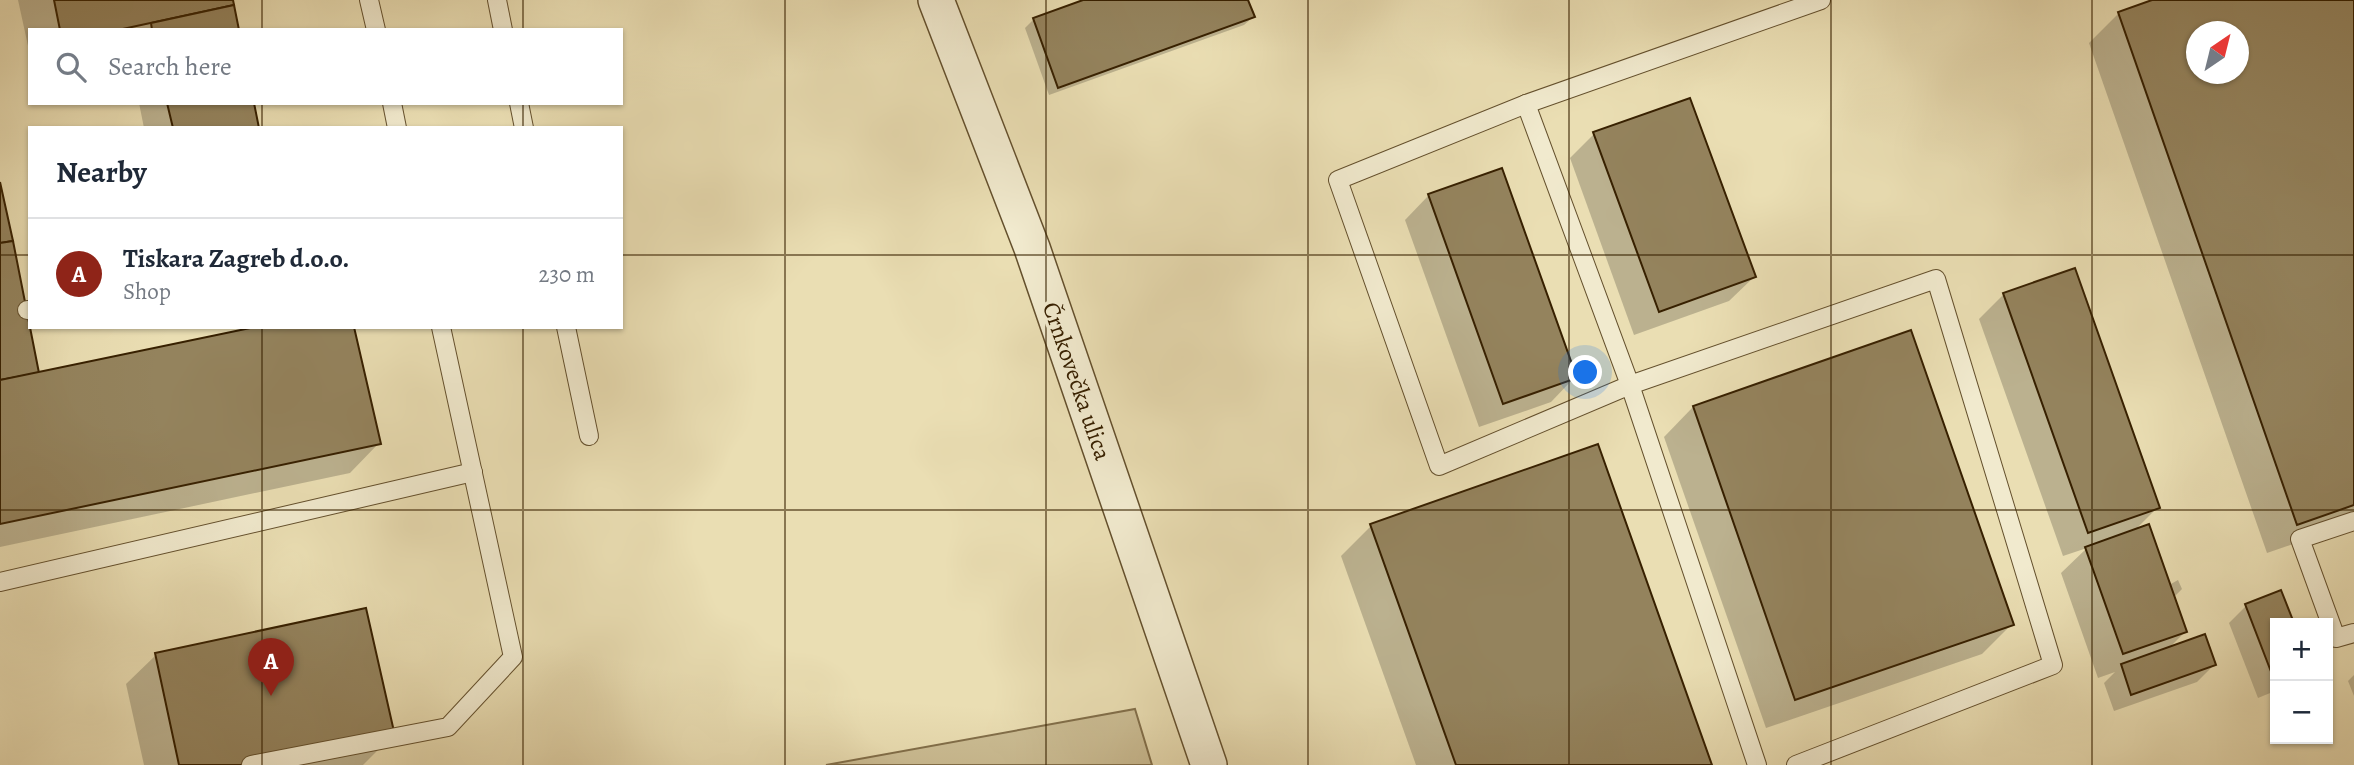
<!DOCTYPE html>
<html lang="en">
<head>
<meta charset="utf-8">
<style>
	body { margin:0; font-family:Alegreya,serif; background:#f6f6f7; color:#1f2937 }
	.controls { position:absolute; right:21px; bottom:21px; display:grid; overflow:hidden; border-radius:0px; box-shadow:0 2px 5px #0004 }
	.controls button { width:63px; height:63px; display:grid; place-items:center; padding:0; border:0; border-bottom:2px solid #e0e1e3; background:#fff; color:#1f2937; font:35px sans-serif }
	.compass { position:absolute; left:2186px; top:21px; width:63px; height:63px; border-radius:50%; background:#fff; box-shadow:0 2px 5px #0004; rotate:35deg }
	.you { position:absolute; left:1586px; top:373px; width:24px; height:24px; margin:-18px; border:5px solid #fff; border-radius:50%; background:#1a73e8; box-shadow:0 0 0 10px #1a73e833 }
	.badge { display:grid; place-items:center; width:46px; height:46px; border-radius:50%; background:#8f2418; color:#fff; font-size:23px; font-weight:700 }
	.pin { position:absolute; translate:-50% -58px; filter:drop-shadow(0 2px 4px #0008) }
	.pin::after { content:''; position:absolute; top:37px; width:24px; height:21px; background:inherit; clip-path:polygon(0 0,100% 0,50% 100%) }
	.list { margin:0; padding:0; list-style:none }
	h2 { display:flex; justify-content:space-between; align-items:center; height:91px; margin:0; padding:0 28px; font-size:30px }
	h2 small { font-size:23px; font-weight:400; color:#747a83 }
	.list li { display:grid; grid-template-columns:46px 1fr auto; gap:21px; align-items:center; box-sizing:border-box; height:112px; padding:0 28px; border-top:2px solid #e0e1e3 }
	.list b { display:block; font-size:26px; white-space:nowrap }
	.list p { margin:0; font-size:23px; white-space:nowrap; color:#747a83 }
	.list em { font-size:23px; font-style:normal; color:#747a83 }
	.icon { flex:none; width:38px; height:38px; fill:none; stroke:currentColor; stroke-width:2; stroke-linecap:round; stroke-linejoin:round }
	.map { position:relative; flex:none; width:2354px; height:765px; overflow:hidden }
	.search { position:absolute; background:#fff; box-shadow:0 2px 5px #0004; left:28px; top:28px; width:595px; height:77px; display:flex; align-items:center; gap:18px; box-sizing:border-box; padding:0 24px; border-radius:0px; color:#747a83; font-size:26px }
	.panel { position:absolute; background:#fff; box-shadow:0 2px 5px #0004; left:28px; top:126px; width:595px; height:203px; border-radius:0px }
	.map>svg:first-child { display:block }
	.green { fill:#ccbe95; stroke:#826f4a; stroke-width:2 }
	.shadow { fill:#0003; fill-rule:evenodd }
	.building { fill:#94835d; stroke:#372000; stroke-width:2; fill-rule:evenodd }
	.lines { fill:none; stroke-linecap:round; stroke-linejoin:round }
	.service-casing { stroke:#64502d; stroke-width:20 }
	.minor-casing { stroke:#64502d; stroke-width:38 }
	.service { stroke:#f1eace; stroke-width:18 }
	.minor { stroke:#f1eace; stroke-width:35 }
	.grid { fill:none; stroke:#372000; stroke-width:2; stroke-opacity:0.55 }
	.labels { text-anchor:middle; dominant-baseline:central; stroke-width:7; stroke-linejoin:round; paint-order:stroke }
	.street-label { font-size:24px; fill:#372000; stroke:#f1eace }
</style>
</head>
<body>
<div class="map">
<svg width="2354" height="765" viewBox="0 0 2354 765">
	<rect width="100%" height="100%" fill="#eadeb3"/>
	<filter id="stains"><feTurbulence type="fractalNoise" baseFrequency=".00286" numOctaves="4"/><feColorMatrix values="0 0 0 0 .2 0 0 0 0 .09 0 0 0 0 .02 0 0 0 .5 -.17"/></filter>
	<radialGradient id="worn" r=".72"><stop offset=".6" stop-color="#630" stop-opacity="0"/><stop offset="1" stop-color="#630" stop-opacity=".3"/></radialGradient>
	<!-- green -->
	<polygon class="green" points="1135,709 1152,765 826,765"/>
	<!-- shadow -->
	<g class="shadow">
		<polygon points="18,0 231,0 237,30 30,30 30,55"/>
		<polygon points="1088,0 1247,0 1253,17 1244,25 1049,95 1025,28 1034,19"/>
		<path d="M2157,0H2354V523L2267,553L2089,43L2119,13ZM2196,32H2238V74H2196Z"/>
		<polygon points="139,103 252,103 257,128 144,128"/>
		<polygon points="1594,134 1754,277 1729,301 1634,335 1570,158"/>
		<polygon points="1429,195 1575,377 1551,402 1479,427 1405,220"/>
		<polygon points="0,198 38,375 379,443 350,473 0,547"/>
		<polygon points="2004,294 2158,507 2133,532 2169,585 2178,580 2182,589 2173,598 2185,632 2168,649 2214,665 2197,682 2114,711 2104,683 2115,672 2098,678 2061,573 2087,548 2063,556 1979,319"/>
		<polygon points="1693,407 2012,624 1982,654 1766,728 1664,437"/>
		<polygon points="1371,526 1710,765 1416,765 1341,556"/>
		<polygon points="2280,592 2292,623 2275,623 2275,691 2258,698 2229,623 2246,606"/>
		<polygon points="156,655 393,735 363,765 144,765 126,684"/>
		<polygon points="2354,675 2354,696 2348,681"/>
	</g>
	<!-- building -->
	<g class="building">
		<polygon points="54,0 233,0 234,5 118,30 60,30"/>
		<polygon points="1083,0 1248,0 1255,17 1058,88 1033,18"/>
		<path d="M2152,0H2354V505L2297,525L2118,12ZM2196,32H2238V74H2196Z"/>
		<polygon points="234,5 239,30 152,30 151,23"/>
		<polygon points="1690,98 1756,277 1659,312 1593,132"/>
		<polygon points="167,103 254,103 259,128 173,128"/>
		<polygon points="1502,168 1577,378 1503,404 1428,194"/>
		<polygon points="0,182 13,241 0,243"/>
		<polygon points="13,241 39,373 0,380 0,243"/>
		<polygon points="2075,268 2160,508 2088,533 2003,293"/>
		<polygon points="255,327 354,327 381,444 0,524 0,380"/>
		<polygon points="1911,330 2014,625 1795,700 1693,406"/>
		<polygon points="1598,444 1712,765 1456,765 1370,524"/>
		<polygon points="2149,524 2187,632 2123,654 2085,547"/>
		<polygon points="2281,590 2294,623 2275,623 2275,682 2245,604"/>
		<polygon points="366,608 395,736 259,765 179,765 155,653"/>
		<polygon points="2205,634 2216,665 2131,695 2121,664"/>
	</g>
	<g class="lines">
		<defs>
			<g id="service">
				<polyline points="369,0 376,30"/>
				<polyline points="497,0 503,30"/>
				<polyline points="392,103 397,128"/>
				<polyline points="519,103 524,128"/>
				<polyline points="1526,104 1630,385 1936,279 2053,665 1796,765"/>
				<polyline points="27,310 30,310"/>
				<polyline points="566,327 589,436"/>
				<polyline points="2354,521 2300,539 2336,638 2354,633"/>
				<polyline points="0,582 473,472"/>
				<polyline points="251,765 448,727 513,657 441,327"/>
				<polyline points="1757,765 1630,385 1439,466 1338,180 1526,104 1821,0"/>
			</g>
			<polyline id="minor" points="936,0 1032,248 1209,765"/>
		</defs>
		<!-- service casing -->
		<use href="#service" class="service-casing"/>
		<!-- minor casing -->
		<use href="#minor" class="minor-casing"/>
		<!-- service -->
		<use href="#service" class="service"/>
		<!-- minor -->
		<use href="#minor" class="minor"/>
	</g>
	<!-- grid -->
	<path class="grid" d="M262,0V30M523,0V30M785,0V765M1046,0V765M1308,0V765M1569,0V765M1831,0V765M2092,0V765M262,103V128M523,103V128M0,255H30M621,255H2354M262,327V765M523,327V765M0,510H2354"/>
	<g class="labels">
		<!-- street labels -->
		<g class="street-label">
			<text transform="translate(1077 381) rotate(71)">Črnkovečka ulica</text>
		</g>
	</g>
	<rect width="100%" height="100%" filter="url(#stains)"/>
	<rect width="100%" height="100%" fill="url(#worn)"/>
</svg>
<div class="controls">
<button>+</button>
<button>−</button>
</div>
<svg class="compass" viewBox="-18 -18 36 36"><path d="M0-13l5 13h-10z" fill="#e53935"/><path d="M0 13l5-13h-10z" fill="#747a83"/></svg>
<div class="you"></div>
<div class="pin badge" style="left:271px;top:696px">A</div>
<div class="search"><svg class="icon" aria-label="search" viewBox="0 0 24 24"><circle cx="10" cy="10" r="6"/><path d="M15 15l6 6"/></svg>Search here</div>
<section class="panel">
<h2>Nearby<small></small></h2>
<ul class="list">
<li><span class="badge">A</span><div><b>Tiskara Zagreb d.o.o.</b><p>Shop</p></div><em>230 m</em></li>
</ul>
</section>
</div>
</body>
</html>
